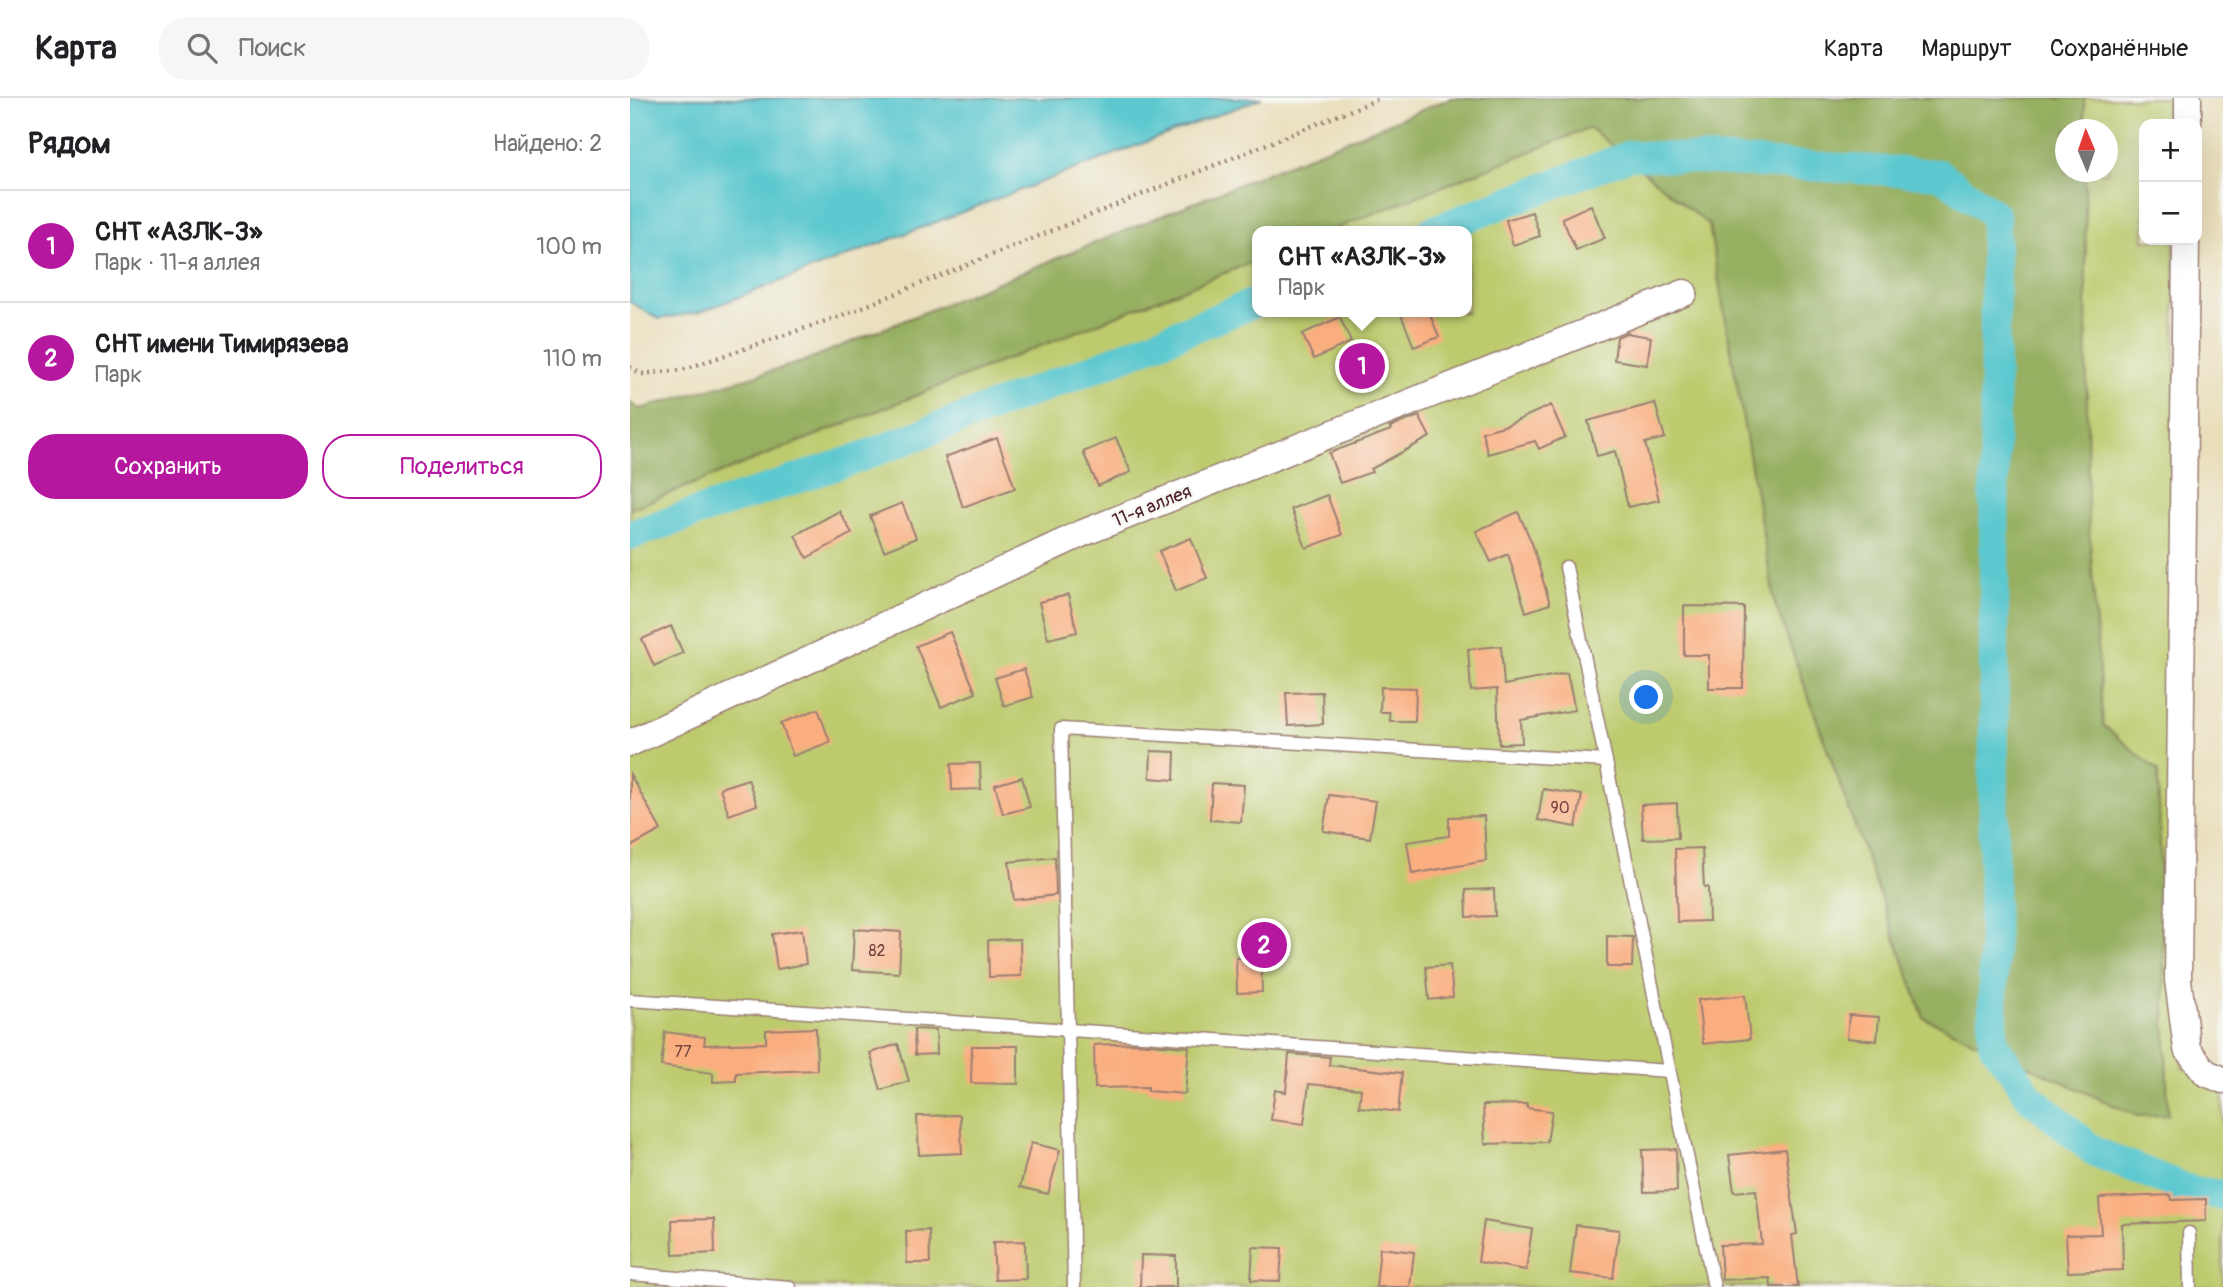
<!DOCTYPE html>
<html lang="ru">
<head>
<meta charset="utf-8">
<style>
	body { margin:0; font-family:Pangolin,sans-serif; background:#f6f6f6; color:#202124 }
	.controls { position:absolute; right:21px; top:21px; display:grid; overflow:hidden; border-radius:14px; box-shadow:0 7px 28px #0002 }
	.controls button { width:63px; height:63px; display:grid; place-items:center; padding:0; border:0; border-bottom:2px solid #e0e0e0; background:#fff; color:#202124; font:35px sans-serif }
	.compass { position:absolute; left:1425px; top:21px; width:63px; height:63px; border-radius:50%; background:#fff; box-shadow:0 7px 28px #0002; rotate:358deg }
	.you { position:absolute; left:1017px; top:600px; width:24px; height:24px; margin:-18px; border:5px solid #fff; border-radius:50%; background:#1a73e8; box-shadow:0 0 0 10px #1a73e833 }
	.badge { display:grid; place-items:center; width:46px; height:46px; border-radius:50%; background:#b5179e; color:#fff; font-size:23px; font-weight:700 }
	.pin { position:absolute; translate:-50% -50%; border:4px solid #fff; box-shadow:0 2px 7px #0006 }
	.popup { position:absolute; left:622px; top:128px; width:220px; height:91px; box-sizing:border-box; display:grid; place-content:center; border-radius:14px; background:#fff; filter:drop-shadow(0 2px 5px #0005); font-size:23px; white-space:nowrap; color:#757577 }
	.popup b { font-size:26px; color:#202124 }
	.popup::after { content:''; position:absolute; left:50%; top:100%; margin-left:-14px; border:14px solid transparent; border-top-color:#fff }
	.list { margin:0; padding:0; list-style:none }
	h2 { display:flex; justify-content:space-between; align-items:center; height:91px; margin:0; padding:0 28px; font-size:30px }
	h2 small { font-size:23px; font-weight:400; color:#757577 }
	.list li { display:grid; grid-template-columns:46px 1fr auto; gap:21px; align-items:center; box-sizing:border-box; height:112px; padding:0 28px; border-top:2px solid #e0e0e0 }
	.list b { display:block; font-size:26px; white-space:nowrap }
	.list p { margin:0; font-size:23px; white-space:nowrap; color:#757577 }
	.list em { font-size:23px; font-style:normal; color:#757577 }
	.actions { display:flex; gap:14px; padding:21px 28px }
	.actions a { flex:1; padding:16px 0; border:2px solid #b5179e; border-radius:28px; text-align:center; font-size:24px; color:#b5179e }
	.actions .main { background:#b5179e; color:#fff }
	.icon { flex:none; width:38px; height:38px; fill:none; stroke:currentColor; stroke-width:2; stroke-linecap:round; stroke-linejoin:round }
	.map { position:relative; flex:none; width:1593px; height:1189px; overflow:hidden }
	header { display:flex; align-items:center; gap:42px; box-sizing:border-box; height:98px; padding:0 35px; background:#fff; border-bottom:2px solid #e0e0e0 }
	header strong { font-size:33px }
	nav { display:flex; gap:38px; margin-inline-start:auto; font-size:24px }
	.search { width:490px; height:63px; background:#f6f6f6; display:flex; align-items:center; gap:18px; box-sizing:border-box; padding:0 24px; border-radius:28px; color:#757577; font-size:26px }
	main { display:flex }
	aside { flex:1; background:#fff }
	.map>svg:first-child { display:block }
	.green { fill:#bdcb6e; stroke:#84754c; stroke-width:2; fill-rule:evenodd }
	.forest { fill:#96af61; stroke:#706746; stroke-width:2 }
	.water { fill:#5bc8cf; stroke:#52747d; stroke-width:2 }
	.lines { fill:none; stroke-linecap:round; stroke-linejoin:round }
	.canal { stroke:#5bc8cf; stroke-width:30 }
	.building { fill:#faae7f }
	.lane-casing { stroke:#9a7e72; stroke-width:15 }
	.street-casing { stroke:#9a7e72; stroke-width:29 }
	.path { stroke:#9a7e72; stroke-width:4.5; stroke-dasharray:2 5; stroke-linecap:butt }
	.lane { stroke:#fff; stroke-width:12 }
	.street { stroke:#fff; stroke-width:26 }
	.labels { text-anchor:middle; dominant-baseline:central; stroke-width:5; stroke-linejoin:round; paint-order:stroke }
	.number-label { font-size:16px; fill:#764340 }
	.street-label { font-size:19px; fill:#4a1f2b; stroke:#f6f6f2 }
</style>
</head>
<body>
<header>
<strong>Карта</strong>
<div class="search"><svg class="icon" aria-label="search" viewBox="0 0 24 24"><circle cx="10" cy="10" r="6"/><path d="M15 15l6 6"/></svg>Поиск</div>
<nav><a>Карта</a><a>Маршрут</a><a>Сохранённые</a></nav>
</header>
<main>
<aside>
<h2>Рядом<small>Найдено: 2</small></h2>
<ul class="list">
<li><span class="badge">1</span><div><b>СНТ «АЗЛК-3»</b><p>Парк · 11-я аллея</p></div><em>100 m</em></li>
<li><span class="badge">2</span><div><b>СНТ имени Тимирязева</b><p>Парк</p></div><em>110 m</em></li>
</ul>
<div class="actions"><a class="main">Сохранить</a><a>Поделиться</a></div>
</aside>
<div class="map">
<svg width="1593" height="1189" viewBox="0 0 1593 1189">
	<rect width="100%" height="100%" fill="#f6f6f2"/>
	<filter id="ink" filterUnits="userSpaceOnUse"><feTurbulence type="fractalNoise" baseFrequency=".0143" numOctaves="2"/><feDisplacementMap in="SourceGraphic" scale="14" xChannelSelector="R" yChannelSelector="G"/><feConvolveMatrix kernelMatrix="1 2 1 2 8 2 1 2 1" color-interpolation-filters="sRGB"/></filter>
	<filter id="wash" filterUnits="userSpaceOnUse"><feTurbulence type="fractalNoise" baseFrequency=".00686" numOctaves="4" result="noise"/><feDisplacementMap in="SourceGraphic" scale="28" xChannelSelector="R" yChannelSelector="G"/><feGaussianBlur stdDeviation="1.57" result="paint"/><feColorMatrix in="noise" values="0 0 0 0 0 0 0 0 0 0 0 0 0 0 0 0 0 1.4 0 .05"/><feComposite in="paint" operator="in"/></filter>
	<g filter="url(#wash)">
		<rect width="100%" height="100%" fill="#e9deba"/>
		<!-- green -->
		<path class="green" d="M987,0H1542V26H1514V142H1544L1552,970L1593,983V1189H0V411L627,162V214H837V133H699L960,30ZM1436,32H1478V74H1436ZM1129,410L1311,927H1310L1294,920L1145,505Z"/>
		<!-- forest -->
		<polygon class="forest" points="821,0 1454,0 1455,31 1436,32 1436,74 1455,74 1458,415 1473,627 1528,673 1538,1017 1507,1018 1294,920 1145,505 1079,127 960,30 699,133 627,133 627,162 0,411 0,305 10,311 172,264"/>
		<!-- water -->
		<polygon class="water" points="0,0 632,0 70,214 29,221 0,204"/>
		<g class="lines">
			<!-- canal -->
			<g class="canal">
				<polyline points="802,133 1000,57 1310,76 1365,117 1363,945 1401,1000 1465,1054 1562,1093 1593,1097"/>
				<polyline points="0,437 226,361 467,269 627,204"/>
			</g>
		</g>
		<g id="blocks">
			<!-- building -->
			<g class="building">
				<polygon points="961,107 975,140 946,152 932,120"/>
				<polygon points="902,114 910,138 883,147 876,122"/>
				<polygon points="770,214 799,214 809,239 784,249"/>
				<polygon points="710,219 721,244 684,261 672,236"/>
				<polygon points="996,235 1021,239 1017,267 984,262 987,239"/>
				<polygon points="1025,305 1035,340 1015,345 1029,402 998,409 985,353 967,358 958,323"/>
				<polygon points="921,307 935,339 909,351 905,343 858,356 852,334 877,327"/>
				<polygon points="789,318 800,339 741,371 742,374 710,385 699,355 761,332 760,329"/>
				<polygon points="367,340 385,390 333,409 315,359"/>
				<polygon points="486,340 501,374 468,388 453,354"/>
				<polygon points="697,397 712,437 676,450 661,411"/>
				<polygon points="272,405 286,440 254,453 240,418"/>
				<polygon points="209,413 222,435 177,460 165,437"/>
				<polygon points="888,414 902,445 920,506 896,514 878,456 861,464 846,433"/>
				<polygon points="561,440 577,480 546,493 529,453"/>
				<polygon points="438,497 447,534 418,541 409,504"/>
				<polygon points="1054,508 1114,509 1113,590 1079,590 1079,557 1054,557"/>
				<polygon points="41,528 53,555 24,568 12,541"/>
				<polygon points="320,534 346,595 311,609 286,548"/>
				<polygon points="871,548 874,587 937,575 945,612 891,622 892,645 869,646 867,591 841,593 838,551"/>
				<polygon points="394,571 403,599 374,608 365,580"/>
				<polygon points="751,589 786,590 785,623 760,623 759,614 750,614"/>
				<polygon points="692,594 693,626 658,628 656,595"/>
				<polygon points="188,611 200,644 163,658 151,625"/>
				<polygon points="521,653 545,654 544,682 520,680"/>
				<polygon points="350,665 351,691 322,692 321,666"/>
				<polygon points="0,676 31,732 0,749"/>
				<polygon points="392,679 400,709 373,716 365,687"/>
				<polygon points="118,681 127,707 99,717 90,690"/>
				<polygon points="582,685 614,687 611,724 580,722"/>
				<polygon points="913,691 952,697 946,729 908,722"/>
				<polygon points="699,697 746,703 740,740 693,733"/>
				<polygon points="1047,705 1048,740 1013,741 1011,707"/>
				<polygon points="854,718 856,763 782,776 777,744 819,738 819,719"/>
				<polygon points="1072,750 1074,789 1078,789 1079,823 1047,824 1045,751"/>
				<polygon points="425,759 426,797 384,802 379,764"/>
				<polygon points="864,791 865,818 837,819 836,792"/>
				<polygon points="224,831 271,834 269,875 222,872"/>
				<polygon points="172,832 176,866 147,871 142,836"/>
				<polygon points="977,838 1003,839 1002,869 977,869"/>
				<polygon points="390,841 391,878 359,879 358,842"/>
				<polygon points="631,859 632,894 607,895 606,860"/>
				<polygon points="820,867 823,899 799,902 796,869"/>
				<polygon points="1115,897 1120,941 1073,946 1068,902"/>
				<polygon points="1219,917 1249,919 1247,943 1217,940"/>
				<polygon points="186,930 187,972 106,975 106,983 83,984 83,975 31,968 35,934 75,939 74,947 136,945 136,932"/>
				<polygon points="284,931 306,932 307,956 285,957"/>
				<polygon points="505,945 559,949 555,996 518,993 518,989 465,990 464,947"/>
				<polygon points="268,946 279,983 251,992 240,955"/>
				<polygon points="342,948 388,948 388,986 341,985"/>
				<polygon points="659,956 700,959 699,967 772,975 768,1014 729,1009 731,991 679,986 674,1026 641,1022 645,992 656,994"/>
				<polygon points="897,1006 897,1010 922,1013 917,1044 855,1046 853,1007"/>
				<polygon points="330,1017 332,1055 289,1057 287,1018"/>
				<polygon points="401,1045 430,1052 418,1096 390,1089"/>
				<polygon points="1046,1051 1047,1093 1014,1094 1012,1052"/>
				<polygon points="1155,1051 1167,1136 1162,1137 1168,1189 1141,1189 1140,1180 1092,1182 1090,1147 1132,1146 1126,1092 1104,1094 1099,1057"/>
				<polygon points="1541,1097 1542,1102 1576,1101 1576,1123 1492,1126 1493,1172 1438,1174 1436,1137 1471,1136 1469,1100"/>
				<polygon points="84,1121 85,1155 43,1157 42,1122"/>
				<polygon points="854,1123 902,1131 896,1172 848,1164"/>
				<polygon points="946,1127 989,1132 983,1180 940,1175"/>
				<polygon points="299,1132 300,1165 277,1165 276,1133"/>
				<polygon points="395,1143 396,1181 365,1182 363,1144"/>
				<polygon points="623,1149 652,1150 650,1183 621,1182"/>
				<polygon points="750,1150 784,1154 780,1189 746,1189"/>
				<polygon points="511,1157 546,1158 546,1189 510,1189"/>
			</g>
		</g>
	</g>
	<g filter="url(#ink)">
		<use href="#blocks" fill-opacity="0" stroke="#9a7e72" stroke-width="2"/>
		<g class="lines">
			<defs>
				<g id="lane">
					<polyline points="936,469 1084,1189"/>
					<polyline points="0,902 1039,973"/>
					<polyline points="1559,1135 1560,1189"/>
					<polyline points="0,1176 160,1189"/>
					<polyline points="444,1189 431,631 976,663"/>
				</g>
				<g id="street">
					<polyline points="1558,26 1558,0"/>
					<polyline points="1556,142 1548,882 1557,951 1576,975 1593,982"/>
					<polyline points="0,645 453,435 1054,195"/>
				</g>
			</defs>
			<!-- lane casing -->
			<use href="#lane" class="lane-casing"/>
			<!-- street casing -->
			<use href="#street" class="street-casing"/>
			<!-- path -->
			<polyline class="path" points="0,269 12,276 52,272 208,219 751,0"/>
			<!-- lane -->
			<use href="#lane" class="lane"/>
			<!-- street -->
			<use href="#street" class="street"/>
		</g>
	</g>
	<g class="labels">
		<!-- number labels -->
		<g class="number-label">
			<text x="930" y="710">90</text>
			<text x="247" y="853">82</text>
			<text x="53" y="954">77</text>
		</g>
		<!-- street labels -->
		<g class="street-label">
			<text transform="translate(522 408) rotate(-22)">11-я аллея</text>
		</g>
	</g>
</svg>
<div class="controls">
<button>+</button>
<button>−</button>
</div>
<svg class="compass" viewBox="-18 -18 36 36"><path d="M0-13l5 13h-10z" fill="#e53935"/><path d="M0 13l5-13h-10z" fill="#757577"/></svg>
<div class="you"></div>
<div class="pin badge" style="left:732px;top:268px">1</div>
<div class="popup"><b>СНТ «АЗЛК-3»</b>Парк</div>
<div class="pin badge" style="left:634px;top:847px">2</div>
</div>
</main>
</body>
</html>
